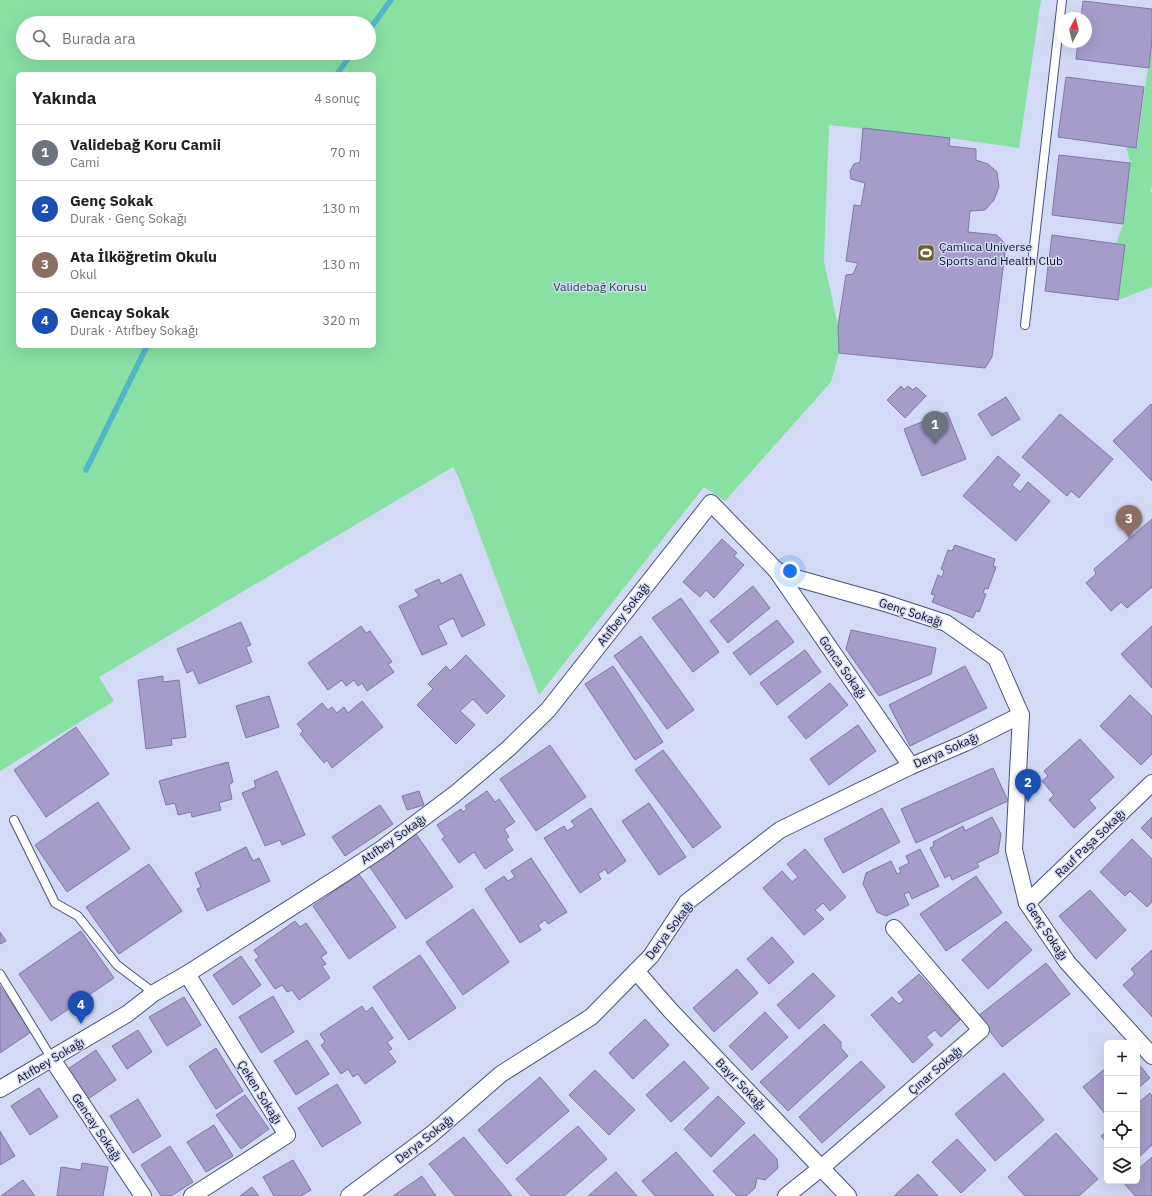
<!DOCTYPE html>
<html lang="tr">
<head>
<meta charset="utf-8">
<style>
	body { margin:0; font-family:"IBM Plex Sans",sans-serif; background:#f6f6f6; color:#202124 }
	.controls { position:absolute; right:12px; bottom:12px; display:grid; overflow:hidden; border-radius:6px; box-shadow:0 4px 16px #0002 }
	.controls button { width:36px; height:36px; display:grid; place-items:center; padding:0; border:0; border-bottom:1px solid #e0e0e0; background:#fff; color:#202124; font:20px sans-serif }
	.compass { position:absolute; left:1056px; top:12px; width:36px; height:36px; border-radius:50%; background:#fff; box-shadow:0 4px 16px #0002; rotate:7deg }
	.you { position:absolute; left:790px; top:571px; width:14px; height:14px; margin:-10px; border:3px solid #fff; border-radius:50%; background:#1a73e8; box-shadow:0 0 0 6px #1a73e833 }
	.badge { display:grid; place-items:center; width:26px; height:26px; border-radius:50%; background:#111827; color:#fff; font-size:13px; font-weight:700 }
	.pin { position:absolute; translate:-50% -33px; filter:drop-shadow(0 1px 2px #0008) }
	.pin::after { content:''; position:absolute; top:21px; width:14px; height:12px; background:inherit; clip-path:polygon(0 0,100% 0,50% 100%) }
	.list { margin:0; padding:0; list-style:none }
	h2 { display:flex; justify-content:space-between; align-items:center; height:52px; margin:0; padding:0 16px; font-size:17px }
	h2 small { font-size:13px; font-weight:400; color:#757577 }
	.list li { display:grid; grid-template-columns:26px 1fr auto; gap:12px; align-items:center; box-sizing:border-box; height:56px; padding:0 16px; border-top:1px solid #e0e0e0 }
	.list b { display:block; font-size:15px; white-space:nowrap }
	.list p { margin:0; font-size:13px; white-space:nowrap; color:#757577 }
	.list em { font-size:13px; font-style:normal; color:#757577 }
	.icon { flex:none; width:22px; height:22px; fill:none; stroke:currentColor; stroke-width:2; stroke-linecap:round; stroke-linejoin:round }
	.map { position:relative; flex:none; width:1152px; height:1196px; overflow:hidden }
	.search { position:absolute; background:#fff; box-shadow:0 4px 16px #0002; left:16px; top:16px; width:360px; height:44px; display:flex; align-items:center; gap:10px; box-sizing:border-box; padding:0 14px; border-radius:22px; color:#757577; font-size:15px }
	.panel { position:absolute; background:#fff; box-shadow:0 4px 16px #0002; left:16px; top:72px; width:360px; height:276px; border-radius:6px }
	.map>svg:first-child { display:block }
	.green { fill:#88e0a3; fill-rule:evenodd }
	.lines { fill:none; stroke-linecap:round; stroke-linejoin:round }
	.stream { stroke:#52b6ca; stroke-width:5.5 }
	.building { fill:#a59cca; stroke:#8077a3 }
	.lane-casing { stroke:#48527a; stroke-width:10 }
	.street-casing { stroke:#48527a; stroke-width:18 }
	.lane { stroke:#fff; stroke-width:8 }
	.street { stroke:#fff; stroke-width:16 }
	.labels { text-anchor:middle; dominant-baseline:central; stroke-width:3; stroke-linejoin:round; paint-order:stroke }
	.poi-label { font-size:12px; fill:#0e1222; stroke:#d2daf6; text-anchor:start }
	.park-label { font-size:12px; fill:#1c4f2f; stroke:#d2daf6 }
	.street-label { font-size:12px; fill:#0e1222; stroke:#d2daf6 }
</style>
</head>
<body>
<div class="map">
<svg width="1152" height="1196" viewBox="0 0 1152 1196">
	<rect width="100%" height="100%" fill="#d2daf6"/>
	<!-- green -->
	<g class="green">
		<path d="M0,0H1041L1019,148L950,138L829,125L824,261L838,326L839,353L831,382L725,501L704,487L539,695L458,476L453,467L99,677L114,701L0,771ZM23,23H369V53H23ZM18,74H374V346H18Z"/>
		<polygon points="1152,38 1152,188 1150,190 1152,193 1152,287 1118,300 1125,245 1116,244 1123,224 1130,163 1126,146 1137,147"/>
	</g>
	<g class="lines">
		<!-- stream -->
		<g class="stream">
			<polyline points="369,30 391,0"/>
			<polyline points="337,74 352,53"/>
			<polyline points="86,470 147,346"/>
		</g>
	</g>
	<!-- building -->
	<g class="building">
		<polygon points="1083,1 1152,9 1152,38 1149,68 1076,59 1078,42 1086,42 1086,18 1081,18"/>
		<polygon points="1066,77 1144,87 1136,148 1058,137"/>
		<polygon points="863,128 950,138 949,146 976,149 976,160 988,164 997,172 999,187 994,200 985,210 970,211 968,232 997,235 1006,245 992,357 985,368 839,353 838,326 846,275 853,274 858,263 846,261 854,205 861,206 865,183 851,179 850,171 854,164 860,162"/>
		<polygon points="1059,155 1130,163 1123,224 1052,215"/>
		<polygon points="1052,235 1125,245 1118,300 1045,291"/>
		<polygon points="901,386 904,390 908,386 913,390 916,387 926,396 905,418 887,400"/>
		<polygon points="1006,397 1020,419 992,436 978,414"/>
		<polygon points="1151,404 1152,405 1152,481 1113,441"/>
		<polygon points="947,412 966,459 922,476 904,429"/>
		<polygon points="1060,414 1113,459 1079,498 1071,491 1067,496 1022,457"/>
		<polygon points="998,456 1020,475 1012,485 1020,492 1028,482 1050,501 1016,541 963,496"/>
		<polygon points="1152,519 1152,587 1127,608 1121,602 1111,611 1086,583 1096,574 1094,569"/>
		<polygon points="722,539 737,553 734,556 744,565 714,598 706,590 700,597 683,582"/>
		<polygon points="955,545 995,559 993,566 996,567 988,589 985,588 983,593 986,594 979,612 976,611 973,618 932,602 935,595 931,594 938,575 942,577 944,571 941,569 948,550 952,551"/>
		<polygon points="461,574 485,625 462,637 453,618 438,626 447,644 422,655 399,606 419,596 415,590 439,579 441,584"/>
		<polygon points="753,586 770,608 728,643 710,621"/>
		<polygon points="681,598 719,652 693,672 652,618"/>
		<polygon points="777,620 794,642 750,675 733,653"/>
		<polygon points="241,622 251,645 246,647 252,662 199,684 193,670 187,673 177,649"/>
		<polygon points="361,626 366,633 370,631 392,662 388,664 394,672 367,691 362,683 358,686 354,680 346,686 342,680 328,690 308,663"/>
		<polygon points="1152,626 1152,688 1121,654"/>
		<polygon points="851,630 936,648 931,674 879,696 846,649"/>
		<polygon points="641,636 694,710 667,729 614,656"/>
		<polygon points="805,650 821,672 777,705 760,683"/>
		<polygon points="466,655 505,696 487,714 473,699 460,711 475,725 456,744 417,705 433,689 428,684 446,666 450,671"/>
		<polygon points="613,666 663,742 635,760 585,684"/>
		<polygon points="965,666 987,708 910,746 889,705"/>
		<polygon points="163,676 163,682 179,680 186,737 171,739 172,745 146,749 138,680"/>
		<polygon points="830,683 848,705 806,739 788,717"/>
		<polygon points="1130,695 1152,716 1152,754 1141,765 1100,726"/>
		<polygon points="269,696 279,727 246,738 236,706"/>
		<polygon points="362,701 383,727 332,768 327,760 324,763 300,734 303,731 297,724 322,703 328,710 332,707 337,713 344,707 348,713"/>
		<polygon points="858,725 876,751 829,785 810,759"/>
		<polygon points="76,727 109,774 46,817 14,770"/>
		<polygon points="1080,739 1114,777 1089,800 1096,808 1074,828 1049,800 1054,795 1042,781 1048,776 1044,771"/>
		<polygon points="550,745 586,797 536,831 500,779"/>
		<polygon points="663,750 721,827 693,848 635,770"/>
		<polygon points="228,762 233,782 229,785 232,799 219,803 221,810 192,817 191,812 178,815 175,803 166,805 159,781"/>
		<polygon points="993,768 1008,801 916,843 901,809"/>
		<polygon points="277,771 305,835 282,845 280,840 265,846 242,793 256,787 254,781"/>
		<polygon points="419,791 424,805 407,810 402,796"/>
		<polygon points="487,791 495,802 499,799 515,822 504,829 509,837 506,839 513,850 485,869 474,852 459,863 442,839 445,837 437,825 461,809 463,812 467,809 465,806"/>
		<polygon points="98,802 130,849 67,892 35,845"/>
		<polygon points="649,803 686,857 659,875 622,821"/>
		<polygon points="380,805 393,824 345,856 332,837"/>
		<polygon points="591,808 626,861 608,874 605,869 598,874 601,879 580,893 544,838 564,826 567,831 575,826 571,821"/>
		<polygon points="882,808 900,842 843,873 824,839"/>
		<polygon points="992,817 1001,834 998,853 977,863 979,867 952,880 950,875 945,878 930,848 934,846 933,842 963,826 965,831"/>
		<polygon points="1152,817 1152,839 1141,828"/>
		<polygon points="416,834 453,887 406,919 369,866"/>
		<polygon points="1132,839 1152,859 1152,902 1147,907 1130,891 1125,896 1100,872"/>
		<polygon points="246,847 253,861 259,858 270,881 207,911 197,889 201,887 195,873"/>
		<polygon points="805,849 846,897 830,911 823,903 815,910 824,919 804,935 763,888 782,871 792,882 798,877 787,864"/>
		<polygon points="920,849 939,886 912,899 909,892 904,894 909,905 886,916 877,912 863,884 866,873 891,861 897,874 901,872 899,868 909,863 906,856"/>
		<polygon points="531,858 567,912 548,924 545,920 538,925 541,930 520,943 485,889 504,876 508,881 515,877 511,871"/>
		<polygon points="149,864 182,911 119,954 86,907"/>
		<polygon points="359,874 396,927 349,959 313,906"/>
		<polygon points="976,876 1002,913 946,951 920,914"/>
		<polygon points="1090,890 1126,930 1096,959 1059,916"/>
		<polygon points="473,909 509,962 463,995 426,942"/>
		<polygon points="295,921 300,927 306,923 327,953 321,957 326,964 322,966 330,978 299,1000 292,990 287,992 282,985 275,989 255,960 259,957 254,950"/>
		<polygon points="1006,921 1032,950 988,989 962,960"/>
		<polygon points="81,931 114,978 51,1021 19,974"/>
		<polygon points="0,932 6,941 0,944"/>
		<polygon points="772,937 794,962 769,984 747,959"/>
		<polygon points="1152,950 1152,1017 1123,985 1135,974 1131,969"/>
		<polygon points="420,955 456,1008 409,1040 373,987"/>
		<polygon points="241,956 261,985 233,1005 213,975"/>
		<polygon points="1046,963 1070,994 1002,1047 978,1016"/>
		<polygon points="737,969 758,993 714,1032 693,1008"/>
		<polygon points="813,973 835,996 799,1029 777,1005"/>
		<polygon points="919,974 960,1020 941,1037 935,1030 926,1037 933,1045 913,1063 871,1015 892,997 899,1004 904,1000 898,992"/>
		<polygon points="0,986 31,1032 0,1053"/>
		<polygon points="273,996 294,1032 261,1053 239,1017"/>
		<polygon points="184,997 201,1025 167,1046 149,1017"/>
		<polygon points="362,1006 366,1012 372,1007 393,1038 387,1042 392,1049 388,1051 396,1062 365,1084 358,1074 353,1077 348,1069 341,1074 321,1045 325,1042 320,1034"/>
		<polygon points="765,1012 788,1037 752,1070 729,1046"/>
		<polygon points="645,1019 669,1045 633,1079 609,1053"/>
		<polygon points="824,1024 841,1042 841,1048 848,1056 788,1111 760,1082"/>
		<polygon points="138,1030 152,1052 127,1069 112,1046"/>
		<polygon points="307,1040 329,1074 296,1095 274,1061"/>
		<polygon points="216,1048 243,1091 216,1109 189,1066"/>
		<polygon points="96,1050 116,1080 88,1099 68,1069"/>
		<polygon points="684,1061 709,1088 671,1122 646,1095"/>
		<polygon points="861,1061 885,1087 822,1143 799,1117"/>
		<polygon points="1137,1062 1150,1078 1137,1089"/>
		<polygon points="1107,1067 1107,1113 1105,1114 1083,1087"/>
		<polygon points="595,1070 635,1110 609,1135 569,1095"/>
		<polygon points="1004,1073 1044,1120 995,1161 955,1114"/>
		<polygon points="540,1077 569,1111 507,1164 478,1130"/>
		<polygon points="337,1084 361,1123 322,1147 298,1108"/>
		<polygon points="39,1088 58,1117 30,1135 11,1106"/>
		<polygon points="1150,1093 1152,1096 1152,1145 1137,1159 1137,1104"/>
		<polygon points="245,1095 269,1129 241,1149 216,1115"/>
		<polygon points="718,1096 745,1123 711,1157 684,1129"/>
		<polygon points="138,1099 161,1136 133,1153 110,1116"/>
		<polygon points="214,1125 233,1156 206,1172 187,1142"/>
		<polygon points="578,1126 607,1159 564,1196 531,1196 516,1179"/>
		<polygon points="0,1131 15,1156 0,1165"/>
		<polygon points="1107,1131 1107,1143 1101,1136"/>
		<polygon points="1056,1133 1098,1179 1079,1196 1025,1196 1008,1177"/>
		<polygon points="754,1134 777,1159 778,1168 765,1180 757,1178 755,1188 746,1196 737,1196 713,1171"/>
		<polygon points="464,1137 512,1196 455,1196 429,1164"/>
		<polygon points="957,1139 986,1170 961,1193 932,1162"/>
		<polygon points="170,1146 193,1182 171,1196 161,1196 141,1165"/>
		<polygon points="676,1152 714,1196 655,1196 642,1181"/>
		<polygon points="1152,1157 1152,1196 1135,1196 1123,1182 1124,1181 1137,1181 1137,1170"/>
		<polygon points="293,1160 311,1190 301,1196 274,1196 263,1177"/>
		<polygon points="82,1163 108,1167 103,1196 57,1196 61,1167 81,1170"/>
		<polygon points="616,1172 637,1196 588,1196"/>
		<polygon points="918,1174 938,1196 894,1196"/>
		<polygon points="422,1176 436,1196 393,1196"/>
		<polygon points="23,1180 35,1196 1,1196"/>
		<polygon points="252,1187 259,1196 240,1196"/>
	</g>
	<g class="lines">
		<defs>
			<g id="lane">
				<polyline points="1025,325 1062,0"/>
				<polyline points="14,820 55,903 78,916 117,965 154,993"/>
				<polyline points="0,974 52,1059"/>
			</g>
			<g id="street">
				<polyline points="776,570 911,766"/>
				<polyline points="1027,903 1152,783"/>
				<polyline points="636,971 670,1010 848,1196"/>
				<polyline points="187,974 287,1135 192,1196"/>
				<polyline points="52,1059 143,1196"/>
				<polyline points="0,1089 127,1014 154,993 187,974 342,875 383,848 455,794 509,748 548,710 711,503 775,569 785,575 885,603 946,623 996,658 1021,715 1014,850 1027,903 1067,962 1152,1056"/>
				<polyline points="349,1196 432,1134 501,1074 591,1017 651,956 687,902 780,830 911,766 965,743 1021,715"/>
				<polyline points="786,1196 821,1168 981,1030 894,928"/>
			</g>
		</defs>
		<!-- lane casing -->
		<use href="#lane" class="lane-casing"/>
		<!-- street casing -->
		<use href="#street" class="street-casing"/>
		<!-- lane -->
		<use href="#lane" class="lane"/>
		<!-- street -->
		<use href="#street" class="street"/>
	</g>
	<!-- icons -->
	<defs>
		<symbol id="stadium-square" viewBox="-11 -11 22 22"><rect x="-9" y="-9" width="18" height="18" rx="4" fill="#6d5e2b" stroke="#d2daf6"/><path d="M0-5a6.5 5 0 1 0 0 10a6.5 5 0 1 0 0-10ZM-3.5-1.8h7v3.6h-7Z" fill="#fff"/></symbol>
	</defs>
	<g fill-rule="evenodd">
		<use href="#stadium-square" x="916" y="243" width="20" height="20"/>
	</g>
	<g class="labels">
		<!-- poi labels -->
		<g class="poi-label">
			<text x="939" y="246">Çamlıca Universe<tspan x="939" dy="14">Sports and Health Club</tspan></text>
		</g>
		<!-- park labels -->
		<g class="park-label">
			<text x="600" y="286">Validebağ Korusu</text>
		</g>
		<!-- street labels -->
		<g class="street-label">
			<text transform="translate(911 612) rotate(18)">Genç Sokağı</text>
			<text transform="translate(623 614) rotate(-52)">Atıfbey Sokağı</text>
			<text transform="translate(843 667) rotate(55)">Gonca Sokağı</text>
			<text transform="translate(946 750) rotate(-24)">Derya Sokağı</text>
			<text transform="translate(393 839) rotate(-35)">Atıfbey Sokağı</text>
			<text transform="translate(1090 843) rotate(-44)">Rauf Paşa Sokağı</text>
			<text transform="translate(669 930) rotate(-53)">Derya Sokağı</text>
			<text transform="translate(1047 931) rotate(57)">Genç Sokağı</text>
			<text transform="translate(50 1060) rotate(-31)">Atıfbey Sokağı</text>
			<text transform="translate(935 1070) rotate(-41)">Çınar Sokağı</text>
			<text transform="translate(741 1084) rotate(46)">Bayır Sokağı</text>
			<text transform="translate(260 1092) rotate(58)">Çeken Sokağı</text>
			<text transform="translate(97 1127) rotate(56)">Gencay Sokağı</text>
			<text transform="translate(424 1139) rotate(-38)">Derya Sokağı</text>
		</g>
	</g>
</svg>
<div class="controls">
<button>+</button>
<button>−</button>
<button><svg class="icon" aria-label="locate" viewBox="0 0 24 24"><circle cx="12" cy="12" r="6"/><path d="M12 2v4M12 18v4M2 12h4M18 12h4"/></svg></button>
<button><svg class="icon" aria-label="layers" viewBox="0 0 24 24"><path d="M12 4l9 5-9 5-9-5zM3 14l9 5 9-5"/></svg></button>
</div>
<svg class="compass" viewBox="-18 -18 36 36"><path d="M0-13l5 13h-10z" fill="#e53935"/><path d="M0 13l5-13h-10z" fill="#757577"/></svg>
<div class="you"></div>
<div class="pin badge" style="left:935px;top:444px;background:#6b7280">1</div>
<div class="pin badge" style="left:1028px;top:802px;background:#1a4fb4">2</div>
<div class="pin badge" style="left:1129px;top:538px;background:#8d6e63">3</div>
<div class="pin badge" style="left:81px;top:1024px;background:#1a4fb4">4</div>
<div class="search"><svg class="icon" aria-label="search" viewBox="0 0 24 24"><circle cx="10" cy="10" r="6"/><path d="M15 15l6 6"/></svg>Burada ara</div>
<section class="panel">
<h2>Yakında<small>4 sonuç</small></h2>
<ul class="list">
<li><span class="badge" style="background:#6b7280">1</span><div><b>Validebağ Koru Camii</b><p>Cami</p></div><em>70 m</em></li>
<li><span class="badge" style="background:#1a4fb4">2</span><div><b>Genç Sokak</b><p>Durak · Genç Sokağı</p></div><em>130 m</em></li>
<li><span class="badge" style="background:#8d6e63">3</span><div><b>Ata İlköğretim Okulu</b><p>Okul</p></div><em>130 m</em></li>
<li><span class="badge" style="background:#1a4fb4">4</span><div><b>Gencay Sokak</b><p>Durak · Atıfbey Sokağı</p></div><em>320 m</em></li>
</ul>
</section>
</div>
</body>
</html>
